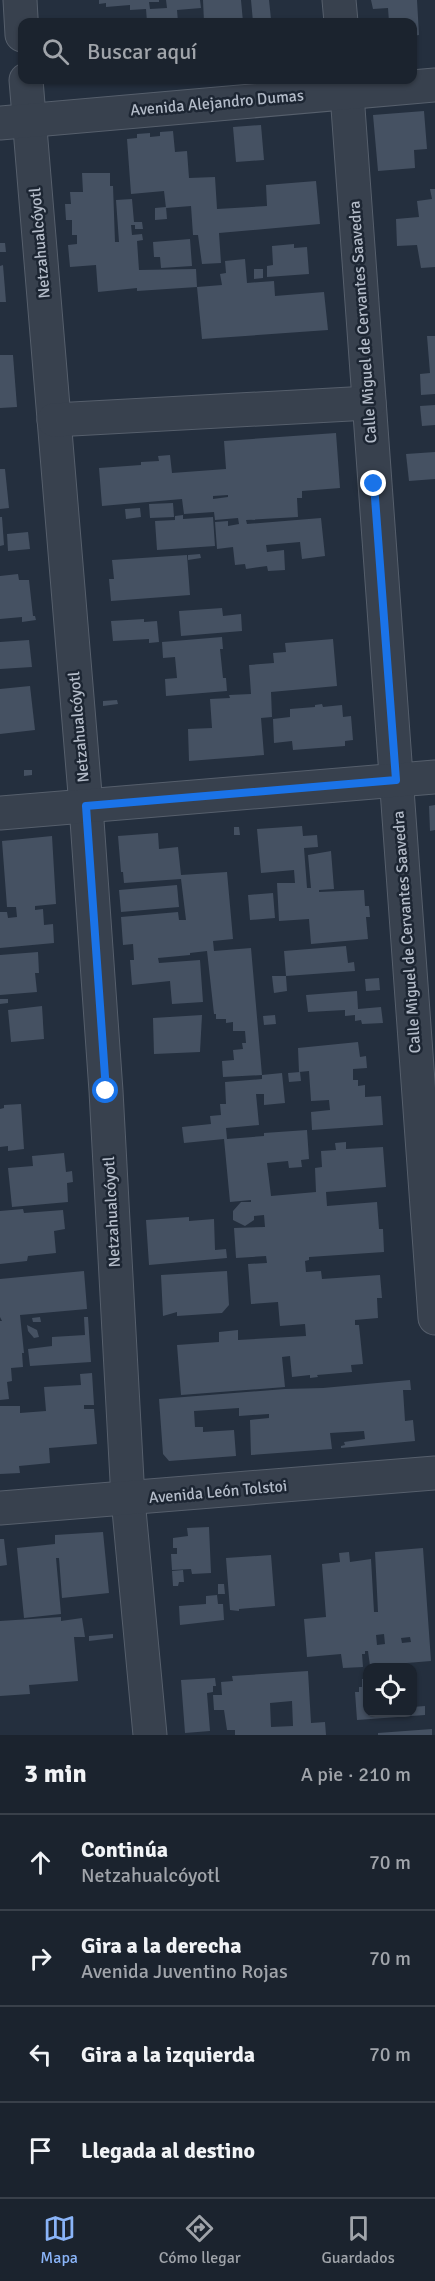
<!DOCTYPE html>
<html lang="es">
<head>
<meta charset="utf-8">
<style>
	body { margin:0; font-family:Signika,sans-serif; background:#242b36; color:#f1f3f6 }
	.controls { position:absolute; right:18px; bottom:18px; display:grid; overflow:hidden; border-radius:12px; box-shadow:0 2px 4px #0004 }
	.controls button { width:54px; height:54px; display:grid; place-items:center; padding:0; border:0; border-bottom:2px solid #39404a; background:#1b232e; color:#f1f3f6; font:30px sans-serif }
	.stop { position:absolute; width:18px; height:18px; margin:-14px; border:4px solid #1a73e8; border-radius:50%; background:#fff }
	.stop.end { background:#1a73e8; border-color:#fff; box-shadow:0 2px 6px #0008 }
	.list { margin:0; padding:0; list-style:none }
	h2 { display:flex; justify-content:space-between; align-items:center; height:78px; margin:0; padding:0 24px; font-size:26px }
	h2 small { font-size:20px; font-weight:400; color:#a0a4aa }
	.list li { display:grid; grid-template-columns:39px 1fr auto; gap:18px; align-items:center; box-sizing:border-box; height:96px; padding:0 24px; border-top:2px solid #39404a }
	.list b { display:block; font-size:22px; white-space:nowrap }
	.list p { margin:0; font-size:20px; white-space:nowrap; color:#a0a4aa }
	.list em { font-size:20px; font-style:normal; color:#a0a4aa }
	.icon { flex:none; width:33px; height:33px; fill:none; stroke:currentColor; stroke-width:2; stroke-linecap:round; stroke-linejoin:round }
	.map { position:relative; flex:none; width:435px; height:1735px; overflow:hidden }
	.search { position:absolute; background:#1b232e; box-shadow:0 2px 4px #0004; left:18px; right:18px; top:18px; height:66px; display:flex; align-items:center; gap:15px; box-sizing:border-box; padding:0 21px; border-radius:12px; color:#a0a4aa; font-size:22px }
	.sheet { height:462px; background:#1b232e }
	nav { display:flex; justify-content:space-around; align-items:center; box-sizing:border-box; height:84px; border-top:2px solid #39404a; background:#1b232e; font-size:16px; color:#a0a4aa }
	nav a { display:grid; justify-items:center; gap:3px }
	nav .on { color:#8ab4f8 }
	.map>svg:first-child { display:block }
	.building { fill:#455162; fill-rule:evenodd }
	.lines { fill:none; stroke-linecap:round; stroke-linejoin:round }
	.street-casing { stroke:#565f6c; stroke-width:35 }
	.street { stroke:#38414e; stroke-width:33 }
	.route { stroke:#1a73e8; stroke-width:8 }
	.labels { text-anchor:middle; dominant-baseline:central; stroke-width:5; stroke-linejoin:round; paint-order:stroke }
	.street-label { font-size:16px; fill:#b4bcc9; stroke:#1d2633 }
</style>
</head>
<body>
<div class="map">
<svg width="435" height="1735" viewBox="0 0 435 1735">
	<rect width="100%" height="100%" fill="#242f3e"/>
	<!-- building -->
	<g class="building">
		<polygon points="99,0 159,0 159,2 149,2 150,9 167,8 166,0 200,0 201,8 177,10 178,22 147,22 146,9 130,10 130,5 106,7 106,3 99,4"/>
		<polygon points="203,0 241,0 243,22 204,22"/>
		<polygon points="251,0 269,0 271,19 286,18 287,22 253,22"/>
		<polygon points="371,0 417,0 419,35 412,36 412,22 389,22 388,8 373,9"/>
		<polygon points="424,111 427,149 414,150 415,168 378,171 373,115"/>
		<polygon points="261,125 264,160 236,162 233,127"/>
		<polygon points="173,131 175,152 187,151 189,178 215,177 217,209 267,206 266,185 316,181 320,224 219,233 221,263 202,264 198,235 193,235 191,206 166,208 164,191 131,194 127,139 137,138 137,134 150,133 150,137 160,136 160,132"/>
		<polygon points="82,173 110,173 110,186 113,186 115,242 119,242 116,200 132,199 134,222 142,222 143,229 135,229 135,225 131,225 132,235 142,234 143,240 137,241 139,270 196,269 197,287 137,291 137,288 98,292 96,265 70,267 68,245 77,244 77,235 72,235 72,220 66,220 65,204 71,204 70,192 83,192"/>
		<polygon points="430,189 435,189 435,267 421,268 417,245 397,246 396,219 419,217 417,201 432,199"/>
		<polygon points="166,207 167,219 155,220 155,208"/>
		<polygon points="190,239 192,266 161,268 160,257 154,257 153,242"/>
		<polygon points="0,243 5,243 6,252 0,252"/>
		<polygon points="294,244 294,248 307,247 309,274 267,277 267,266 273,265 272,246"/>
		<polygon points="245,259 247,283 274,281 275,296 324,292 328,330 202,339 197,287 222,285 220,274 226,273 225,261"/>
		<polygon points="3,265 6,302 0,302 0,266"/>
		<polygon points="254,269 263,269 263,278 254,279"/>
		<polygon points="427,336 435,336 435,394 421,395 420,374 430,373"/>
		<polygon points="0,355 13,355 17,407 0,408"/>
		<polygon points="435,405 435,425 422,426 420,406"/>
		<path d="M336,433L340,488L302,491V498H297L298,517L246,520L247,524L321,518L325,556L302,559L300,542L266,545L267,552L284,550L285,570L268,571L267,566L246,569L245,564L235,565L233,547L217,549L215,522L228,521V526L239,524L238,518L215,520L214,512L184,514L182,499L102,506L99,468L141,465V462L159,461L158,456L170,455L172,473L226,469L224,441ZM228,495V497L213,499V496Z"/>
		<polygon points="435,452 435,479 409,481 406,454"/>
		<polygon points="0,469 5,469 9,508 0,509"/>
		<polygon points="173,503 174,517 150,518 149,504"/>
		<polygon points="140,508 141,517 126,519 125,509"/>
		<polygon points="183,515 183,519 213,517 215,546 157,550 155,521 175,520 175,516"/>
		<polygon points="0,517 2,517 4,545 0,546"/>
		<polygon points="28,532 30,549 8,551 7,534"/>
		<polygon points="200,554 201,558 188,560 188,555"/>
		<polygon points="187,555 190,595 111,601 109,579 114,579 112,560"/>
		<polygon points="18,574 19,580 29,580 33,616 35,616 36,620 22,622 22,617 0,619 0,576"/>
		<polygon points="222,608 223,616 241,614 242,631 181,636 179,611"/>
		<polygon points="144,619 144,622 157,621 159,642 149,643 149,639 113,641 111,621"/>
		<polygon points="222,637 223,649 220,649 223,678 226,678 227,691 166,696 165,679 177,678 175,657 163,658 162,642"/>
		<polygon points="333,639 337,686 271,692 272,717 261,718 264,755 189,761 188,729 212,728 210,699 230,698 229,695 251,694 249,665 274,663 273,653 286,652 285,643"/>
		<polygon points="29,640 32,667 0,669 0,642"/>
		<polygon points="30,686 35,730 0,734 0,689"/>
		<polygon points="117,700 118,704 103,706 103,701"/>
		<polygon points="322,704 323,707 342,705 343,717 351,716 353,740 345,741 345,746 293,750 292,741 274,743 273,719 290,717 290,709 315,707 315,705"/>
		<polygon points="24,770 32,770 32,775 24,776"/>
		<polygon points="435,805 435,830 430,831 429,806"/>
		<polygon points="302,826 303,836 317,835 318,847 304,848 307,888 311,888 308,855 331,851 334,889 319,890 319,892 364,890 365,906 369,906 370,917 366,917 368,939 311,944 309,919 279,921 277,883 295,883 294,870 261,873 257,829"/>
		<polygon points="234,827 239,827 240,835 234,835"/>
		<polygon points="158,833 159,849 178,847 181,875 227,872 233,939 213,941 214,951 251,948 262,1075 223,1077 222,1061 234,1060 233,1050 243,1049 242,1043 246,1043 245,1031 233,1031 233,1022 226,1023 226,1019 216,1019 216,1014 214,1014 207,951 190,953 190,955 158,958 159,963 200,960 203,1002 172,1004 170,981 132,985 130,960 134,960 133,944 123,945 121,917 178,912 179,920 186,920 181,879 124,883 123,872 121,872 118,836"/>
		<polygon points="52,836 56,904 35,906 35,910 43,909 44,925 53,924 54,943 0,948 0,912 7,912 8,918 17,917 16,907 7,907 2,841"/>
		<polygon points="177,885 179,907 121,912 119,890"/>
		<polygon points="273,893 275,918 250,920 248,895"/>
		<polygon points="346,946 348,963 354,962 355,971 286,976 287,991 274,993 272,976 286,976 284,951"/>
		<polygon points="38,952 39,973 35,973 37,992 0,995 0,955"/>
		<polygon points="379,978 380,990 366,991 365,979"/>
		<polygon points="357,991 358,1009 381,1007 383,1023 362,1024 361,1020 355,1021 355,1015 345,1016 345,1010 308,1012 306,995"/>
		<polygon points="0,999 8,999 8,1003 0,1004"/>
		<polygon points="42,1006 44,1039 11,1042 8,1010"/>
		<polygon points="202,1015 200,1052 154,1054 153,1018"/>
		<polygon points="275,1015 276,1024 264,1025 263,1016"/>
		<polygon points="358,1042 360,1057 366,1056 367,1068 353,1069 353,1080 358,1080 358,1086 365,1085 365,1097 381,1096 383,1125 312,1130 311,1112 330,1110 329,1100 311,1101 309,1071 299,1072 298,1048"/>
		<polygon points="300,1072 301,1081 289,1082 288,1073"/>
		<polygon points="282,1073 285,1103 264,1105 264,1094 256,1094 259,1125 226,1128 227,1139 264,1136 264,1133 307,1130 309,1159 301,1160 302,1167 289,1168 288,1161 267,1163 271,1196 316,1192 315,1168 322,1167 321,1151 336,1150 335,1143 346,1142 346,1149 383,1147 386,1187 326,1192 327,1206 377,1202 379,1229 383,1229 384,1252 309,1257 309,1260 305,1261 306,1272 321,1271 322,1279 380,1275 382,1298 377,1298 378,1318 355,1320 355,1325 359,1325 363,1364 351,1365 352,1372 317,1375 318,1377 310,1378 310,1375 292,1377 290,1356 282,1357 285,1387 181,1395 177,1345 219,1342 219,1332 238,1330 238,1340 306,1336 305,1324 280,1326 278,1302 251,1304 248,1264 267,1263 266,1256 236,1258 234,1228 265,1227 264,1215 254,1216 254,1220 245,1226 233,1220 233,1211 241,1202 251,1202 251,1200 230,1202 224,1139 184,1143 182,1127 211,1124 210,1116 221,1115 220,1104 226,1104 225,1082 262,1079 262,1075"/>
		<polygon points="21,1104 24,1149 8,1151 8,1146 0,1147 0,1109 4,1108 4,1105"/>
		<polygon points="64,1153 66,1172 72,1171 73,1182 67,1183 68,1202 12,1207 8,1168 33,1166 32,1156"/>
		<polygon points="23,1209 24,1213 63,1210 65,1229 54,1231 56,1253 28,1256 27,1261 0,1264 0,1211"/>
		<polygon points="189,1217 189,1221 214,1219 215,1250 226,1249 227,1258 149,1265 146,1220"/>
		<polygon points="84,1271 87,1309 20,1315 24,1353 22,1353 23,1367 11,1368 12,1381 7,1382 9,1399 0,1400 0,1321 2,1321 0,1317 0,1279"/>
		<polygon points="227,1271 229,1305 222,1313 177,1316 177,1312 163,1316 161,1275"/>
		<polygon points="40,1317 41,1322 33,1322 32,1318"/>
		<polygon points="84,1317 88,1317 91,1362 30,1366 28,1349 52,1346 52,1337 85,1335"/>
		<polygon points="27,1325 37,1330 39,1337 34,1338 28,1331"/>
		<polygon points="92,1373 94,1405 84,1405 84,1409 94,1409 97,1444 49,1448 50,1463 19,1466 20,1473 0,1474 0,1406 20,1406 20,1413 46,1411 44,1387 81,1385 80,1374"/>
		<polygon points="410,1380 411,1390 403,1390 405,1421 413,1420 415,1441 341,1448 341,1446 345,1445 344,1442 365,1439 364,1431 330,1433 332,1449 251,1455 250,1420 269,1418 269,1414 239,1416 239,1408 194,1411 195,1427 203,1427 203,1432 234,1430 236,1456 169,1461 163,1454 159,1399 285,1389 323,1388"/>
		<polygon points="209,1527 211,1573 192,1574 191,1569 172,1570 171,1554 177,1554 177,1548 173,1548 173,1538 188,1536 187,1528"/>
		<polygon points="103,1532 109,1593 62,1598 59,1558 56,1558 61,1614 24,1618 17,1548 55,1544 55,1535"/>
		<polygon points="0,1539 4,1539 7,1565 0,1566"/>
		<path d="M423,1548L431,1661L370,1666L368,1651H365V1654H362L363,1667L343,1668L341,1654L307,1657L304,1619L326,1617L322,1564L340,1562L339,1553L349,1552L350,1562L371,1559L374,1612H378L375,1552ZM384,1634L385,1644L377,1645L376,1635ZM410,1637L411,1642L402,1643L401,1638Z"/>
		<polygon points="271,1555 275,1606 239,1609 239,1611 230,1610 226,1558"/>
		<polygon points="183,1570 184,1582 179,1582 178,1586 173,1586 172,1571"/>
		<polygon points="218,1584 224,1584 225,1594 218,1594"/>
		<polygon points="217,1595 218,1604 223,1604 224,1620 180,1625 179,1606 206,1604 206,1596"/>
		<polygon points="61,1617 61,1621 82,1618 85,1637 74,1637 78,1681 29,1685 30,1694 0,1696 0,1621"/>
		<polygon points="113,1634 113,1638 89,1641 89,1636"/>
		<path d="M308,1671L311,1723L325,1722L326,1735H235V1730H227L224,1710H214L213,1695H222L221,1682L233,1681L232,1676ZM292,1701L293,1726L271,1727L270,1703Z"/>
		<polygon points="215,1678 216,1686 213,1686 213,1692 207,1693 210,1731 185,1733 181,1680"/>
		<polygon points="362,1679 368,1679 368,1713 412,1713 412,1707 425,1706 425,1715 357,1720 355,1692 359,1692 359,1687 362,1687"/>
		<polygon points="432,1729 432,1735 378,1735 378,1733"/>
	</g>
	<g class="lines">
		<defs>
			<g id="street">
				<polyline points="20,0 22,35"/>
				<polyline points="339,0 341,22"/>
				<polyline points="26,80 86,806 106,1091 128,1499 150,1735"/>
				<polyline points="346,80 435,1318"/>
				<polyline points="0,123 435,85"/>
				<polyline points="54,420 369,403"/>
				<polyline points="0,813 435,777"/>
				<polyline points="0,1508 435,1473"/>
			</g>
		</defs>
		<!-- street casing -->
		<use href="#street" class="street-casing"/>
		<!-- street -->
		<use href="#street" class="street"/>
	</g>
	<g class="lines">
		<!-- route -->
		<polyline class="route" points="106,1091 86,806 396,780 374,484"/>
	</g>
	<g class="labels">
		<!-- street labels -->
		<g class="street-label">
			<text transform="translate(217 103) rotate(-5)">Avenida Alejandro Dumas</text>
			<text transform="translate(40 243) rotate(-95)">Netzahualcóyotl</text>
			<text transform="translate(363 322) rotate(-94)">Calle Miguel de Cervantes Saavedra</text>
			<text transform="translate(79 727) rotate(-95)">Netzahualcóyotl</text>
			<text transform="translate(407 932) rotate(-94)">Calle Miguel de Cervantes Saavedra</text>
			<text transform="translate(112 1212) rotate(-93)">Netzahualcóyotl</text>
			<text transform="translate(218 1492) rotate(-5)">Avenida León Tolstoi</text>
		</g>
	</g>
</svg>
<div class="controls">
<button><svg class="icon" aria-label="locate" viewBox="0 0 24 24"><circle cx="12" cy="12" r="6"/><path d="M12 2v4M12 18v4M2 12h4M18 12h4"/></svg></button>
</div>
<div class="stop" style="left:106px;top:1091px"></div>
<div class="stop end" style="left:374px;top:484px"></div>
<div class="search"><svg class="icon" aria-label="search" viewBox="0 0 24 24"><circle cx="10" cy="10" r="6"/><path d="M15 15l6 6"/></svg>Buscar aquí</div>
</div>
<section class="sheet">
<h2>3 min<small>A pie · 210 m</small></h2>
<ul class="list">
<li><svg class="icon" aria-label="ahead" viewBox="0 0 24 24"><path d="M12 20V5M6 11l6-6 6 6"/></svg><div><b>Continúa</b><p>Netzahualcóyotl</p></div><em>70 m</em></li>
<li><svg class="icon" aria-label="right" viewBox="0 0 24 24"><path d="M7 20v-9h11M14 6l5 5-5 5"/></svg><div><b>Gira a la derecha</b><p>Avenida Juventino Rojas</p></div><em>70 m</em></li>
<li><svg class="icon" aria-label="left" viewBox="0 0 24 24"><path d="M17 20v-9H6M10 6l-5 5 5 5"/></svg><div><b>Gira a la izquierda</b></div><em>70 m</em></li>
<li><svg class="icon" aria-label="arrive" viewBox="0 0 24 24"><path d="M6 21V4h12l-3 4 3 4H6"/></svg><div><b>Llegada al destino</b></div></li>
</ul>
</section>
<nav>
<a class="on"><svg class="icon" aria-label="map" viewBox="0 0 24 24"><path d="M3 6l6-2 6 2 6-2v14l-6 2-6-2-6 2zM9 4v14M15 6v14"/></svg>Mapa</a>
<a><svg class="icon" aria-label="directions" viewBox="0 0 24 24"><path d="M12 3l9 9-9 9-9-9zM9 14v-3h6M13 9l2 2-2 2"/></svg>Cómo llegar</a>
<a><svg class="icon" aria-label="saved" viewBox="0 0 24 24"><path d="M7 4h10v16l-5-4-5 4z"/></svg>Guardados</a>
</nav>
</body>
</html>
